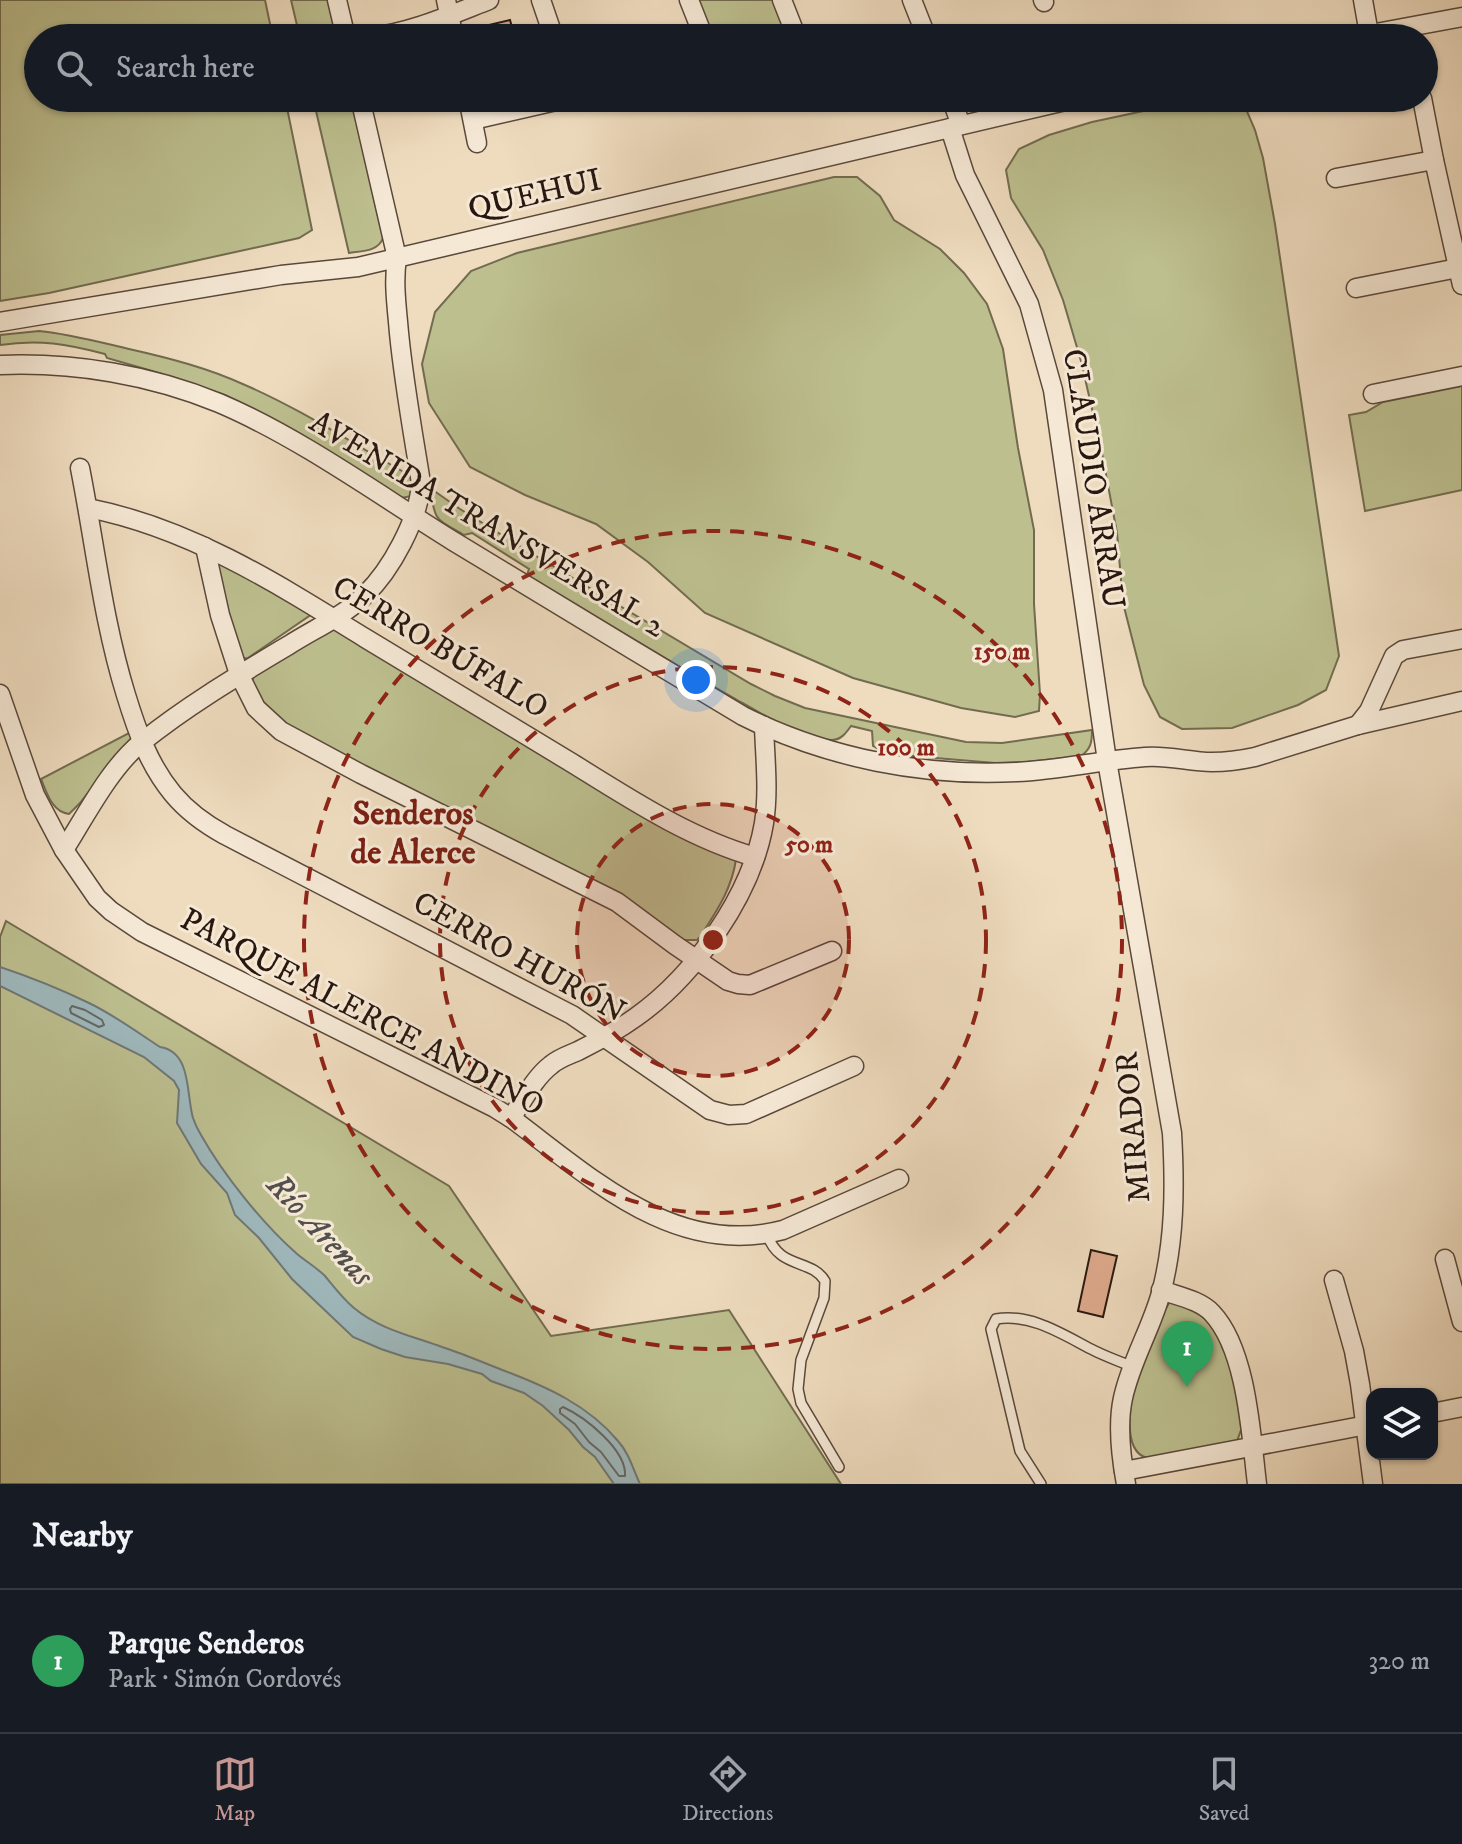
<!DOCTYPE html>
<html lang="en">
<head>
<meta charset="utf-8">
<style>
	body { margin:0; font-family:"IM FELL DW Pica",serif; background:#20242c; color:#f1f3f6 }
	.controls { position:absolute; right:24px; bottom:24px; display:grid; overflow:hidden; border-radius:16px; box-shadow:0 2px 6px #0004 }
	.controls button { width:72px; height:72px; display:grid; place-items:center; padding:0; border:0; border-bottom:2px solid #363941; background:#171b24; color:#f1f3f6; font:40px sans-serif }
	.you { position:absolute; left:696px; top:680px; width:28px; height:28px; margin:-20px; border:6px solid #fff; border-radius:50%; background:#1a73e8; box-shadow:0 0 0 12px #1a73e833 }
	.badge { display:grid; place-items:center; width:52px; height:52px; border-radius:50%; background:#c59692; color:#fff; font-size:26px; font-weight:700 }
	.pin { position:absolute; translate:-50% -66px; filter:drop-shadow(0 2px 4px #0008) }
	.pin::after { content:''; position:absolute; top:42px; width:28px; height:24px; background:inherit; clip-path:polygon(0 0,100% 0,50% 100%) }
	.list { margin:0; padding:0; list-style:none }
	h2 { display:flex; justify-content:space-between; align-items:center; height:104px; margin:0; padding:0 32px; font-size:34px }
	h2 small { font-size:26px; font-weight:400; color:#9ea1a6 }
	.list li { display:grid; grid-template-columns:52px 1fr auto; gap:24px; align-items:center; box-sizing:border-box; height:144px; padding:0 32px; border-top:2px solid #363941 }
	.list b { display:block; font-size:30px; white-space:nowrap }
	.list p { margin:0; font-size:26px; white-space:nowrap; color:#9ea1a6 }
	.list em { font-size:26px; font-style:normal; color:#9ea1a6 }
	.icon { flex:none; width:44px; height:44px; fill:none; stroke:currentColor; stroke-width:2; stroke-linecap:round; stroke-linejoin:round }
	.map { position:relative; flex:none; width:1462px; height:1484px; overflow:hidden }
	.search { position:absolute; background:#171b24; box-shadow:0 2px 6px #0004; left:24px; right:24px; top:24px; height:88px; display:flex; align-items:center; gap:20px; box-sizing:border-box; padding:0 28px; border-radius:44px; color:#9ea1a6; font-size:30px }
	.sheet { height:248px; background:#171b24 }
	nav { display:flex; justify-content:space-around; align-items:center; box-sizing:border-box; height:112px; border-top:2px solid #363941; background:#171b24; font-size:22px; color:#9ea1a6 }
	nav a { display:grid; justify-items:center; gap:4px }
	nav .on { color:#c59692 }
	.map>svg:first-child { display:block }
	.green { fill:#bdbf8f; stroke:#726b4f; stroke-width:2 }
	.water { fill:#9fb9bd; stroke:#6f7877; stroke-width:2 }
	.lines { fill:none; stroke-linecap:round; stroke-linejoin:round }
	.shore { stroke:#646866; stroke-width:2 }
	.building { fill:#e0ab8f; stroke:#28170f; stroke-width:2 }
	.service-casing { stroke:#5a483b; stroke-width:12 }
	.minor-casing { stroke:#5a483b; stroke-width:21 }
	.service { stroke:#f5e8d5; stroke-width:9 }
	.minor { stroke:#f5e8d5; stroke-width:18 }
	.ring { fill:none; stroke:#8f2418; stroke-width:4; stroke-dasharray:14 10 }
	.labels { text-anchor:middle; dominant-baseline:central; stroke-width:6; stroke-linejoin:round; paint-order:stroke }
	.street-label { font-size:32px; fill:#28170f; stroke:#f5e8d5 }
	.neighbourhood-label { font-size:34px; font-weight:bold; fill:#7a1f14; stroke:#f5e8d5 }
	.water-label { font-size:34px; font-style:italic; fill:#52504c; stroke:#f5e8d5 }
	.centre { fill:#8f2418; stroke:#f5e8d5; stroke-width:4 }
	.ring-label { font-size:24px; text-anchor:middle; font-weight:bold; fill:#8f2418; stroke:#f5e8d5; stroke-width:6; stroke-linejoin:round; paint-order:stroke }
</style>
</head>
<body>
<div class="map">
<svg width="1462" height="1484" viewBox="0 0 1462 1484">
	<rect width="100%" height="100%" fill="#efdcbf"/>
	<filter id="stains"><feTurbulence type="fractalNoise" baseFrequency=".0025" numOctaves="4"/><feColorMatrix values="0 0 0 0 .2 0 0 0 0 .09 0 0 0 0 .02 0 0 0 .5 -.17"/></filter>
	<radialGradient id="worn" r=".72"><stop offset=".6" stop-color="#630" stop-opacity="0"/><stop offset="1" stop-color="#630" stop-opacity=".3"/></radialGradient>
	<!-- green -->
	<g class="green">
		<polygon points="0,0 265,0 273,38 38,38 38,98 285,98 312,230 299,238 49,293 0,301"/>
		<polygon points="291,0 328,0 337,38 300,38"/>
		<polygon points="695,0 777,0 791,38 710,38"/>
		<path d="M313,98H351L383,238C378,252 361,251 349,253Z"/>
		<polygon points="1204,98 1231,98 1243,102 1255,130 1263,158 1275,224 1339,656 1326,690 1298,705 1232,728 1182,729 1160,717 1144,685 1123,603 1117,533 1101,448 1081,361 1063,300 1043,250 1011,198 1006,170 1019,149 1049,135 1092,122"/>
		<polygon points="834,177 857,177 880,196 894,220 940,249 964,273 987,304 1003,349 1018,448 1034,530 1034,604 1040,694 1039,711 1015,717 961,708 853,678 705,613 648,562 596,524 525,495 470,467 429,403 422,364 435,312 471,271 517,253"/>
		<path d="M39,331C70,334 99,342 129,349C169,358 208,368 245,385C303,410 356,446 411,476L413,482L412,496L401,498L254,409L225,395L159,373L107,358L105,354C67,344 39,339 0,345V335Z"/>
		<polygon points="1462,386 1462,490 1365,511 1349,415 1366,412 1383,402"/>
		<path d="M430,488L460,509L526,550L751,684L775,696L805,708L966,742L1002,743L1092,730C1092,742 1091,749 1081,756L1027,762L995,763L888,754L873,746L872,731L851,726C846,733 841,740 832,740C803,740 757,711 732,697C663,658 595,616 527,575L529,569L472,533L464,535C435,518 435,522 430,488Z"/>
		<polygon points="216,560 312,614 248,658 240,659"/>
		<path d="M332,628L736,859C732,889 716,912 700,937L697,940H682L630,901L286,729L264,710L252,681L254,676Z"/>
		<path d="M129,733L132,737L80,803L69,814C52,812 47,793 41,779Z"/>
		<polygon points="6,921 449,1186 551,1336 729,1310 841,1484 0,1484 0,937"/>
		<path d="M1174,1301L1204,1312L1228,1354L1243,1415L1241,1430L1237,1441L1147,1458C1121,1451 1130,1399 1137,1379C1145,1356 1157,1333 1165,1310L1169,1303Z"/>
	</g>
	<!-- water -->
	<path class="water" d="M0,967C30,977 60,989 89,1003C114,1015 137,1032 160,1047C192,1052 186,1094 193,1118C195,1124 198,1130 201,1135C223,1174 262,1223 296,1253C305,1261 316,1267 325,1276C334,1287 343,1299 354,1308C379,1329 412,1336 442,1347C464,1354 484,1363 505,1371C547,1387 588,1405 618,1441C629,1453 633,1469 640,1484H614L595,1457L583,1447L569,1430L543,1406L524,1393L491,1381L482,1374L448,1364L405,1357L381,1349L353,1337L292,1279L259,1238L235,1215L227,1193L201,1164L177,1123L179,1090L174,1081L144,1057L0,986Z"/>
	<g class="lines">
		<!-- shore -->
		<g class="shore">
			<polygon points="72,1006 85,1010 102,1020 104,1025 99,1027 71,1013 70,1009"/>
			<path d="M563,1407C585,1417 627,1450 625,1476H619L601,1452L589,1442L575,1424L560,1413V1409Z"/>
		</g>
	</g>
	<!-- building -->
	<g class="building">
		<polygon points="510,20 515,38 492,38 489,25"/>
		<polygon points="1091,1250 1117,1256 1103,1317 1078,1311"/>
	</g>
	<g class="lines">
		<defs>
			<g id="service">
				<path d="M767,1234C779,1270 811,1258 825,1281L824,1298L801,1360L798,1389L801,1403L839,1467"/>
				<path d="M1041,1484L1020,1451L991,1329L996,1319C1030,1313 1062,1334 1091,1349C1104,1356 1119,1361 1133,1367"/>
			</g>
			<g id="minor">
				<polyline points="337,0 346,38"/>
				<polyline points="446,0 454,38"/>
				<polyline points="541,0 554,38"/>
				<polyline points="689,0 704,38"/>
				<polyline points="782,0 797,38"/>
				<polyline points="912,0 927,38"/>
				<polyline points="1043,0 1044,2"/>
				<polyline points="1363,0 1369,34"/>
				<path d="M366,38C410,33 448,16 489,0"/>
				<polyline points="1349,38 1462,17"/>
				<polyline points="468,98 477,143"/>
				<polyline points="951,98 961,125"/>
				<polyline points="1422,98 1434,160 1462,285"/>
				<polyline points="473,120 569,98"/>
				<path d="M950,128L965,175L1029,304L1053,390L1107,761L1172,1133C1175,1186 1175,1241 1161,1293C1151,1329 1131,1361 1123,1398C1117,1425 1121,1457 1126,1484"/>
				<polyline points="1336,178 1434,160"/>
				<polyline points="1356,288 1458,268"/>
				<polyline points="0,322 281,275 358,267 1078,98"/>
				<path d="M0,365C74,362 151,375 219,403C299,437 379,495 453,541C550,600 646,658 743,716C827,758 924,777 1017,772C1060,770 1102,760 1145,757C1168,755 1190,762 1212,762C1226,762 1241,760 1255,757L1358,725L1462,701"/>
				<polyline points="1373,394 1462,376"/>
				<path d="M80,468C95,544 103,621 126,695C137,731 149,765 173,794C188,812 205,824 225,835L572,1015L710,1110L729,1115L746,1114L854,1066"/>
				<path d="M88,508C190,528 278,584 365,638C434,680 503,722 572,763C630,799 689,838 755,857"/>
				<polyline points="205,547 220,615 239,674 256,708 281,731 361,774 617,902 675,945 728,981 738,984 750,985 832,951"/>
				<path d="M0,694L35,795L64,850L97,898L111,911L142,932L495,1108L511,1118C592,1178 675,1258 783,1230L899,1179"/>
				<polyline points="1358,725 1369,711 1394,656 1403,650 1462,639"/>
				<path d="M64,850C85,817 111,766 142,742C188,705 239,675 289,645C314,629 344,616 365,595C391,570 419,519 421,483C413,433 404,384 399,333C397,308 393,283 397,258L360,98"/>
				<path d="M511,1118C523,1101 534,1078 551,1065C559,1058 569,1055 578,1051C598,1041 618,1030 636,1017C694,976 752,895 764,823C769,791 765,758 764,726"/>
				<polyline points="1445,1259 1462,1322"/>
				<polyline points="1334,1280 1354,1351 1360,1384 1373,1484"/>
				<path d="M1161,1290C1177,1296 1200,1300 1212,1313C1247,1350 1251,1435 1257,1484"/>
				<polyline points="1432,1413 1462,1407"/>
				<polyline points="1124,1471 1372,1424"/>
			</g>
		</defs>
		<!-- service casing -->
		<use href="#service" class="service-casing"/>
		<!-- minor casing -->
		<use href="#minor" class="minor-casing"/>
		<!-- service -->
		<use href="#service" class="service"/>
		<!-- minor -->
		<use href="#minor" class="minor"/>
	</g>
	<!-- distance rings -->
	<circle cx="713" cy="940" r="136" fill="#8f2418" fill-opacity=".12"/>
	<g class="ring">
		<circle cx="713" cy="940" r="136"/>
		<circle cx="713" cy="940" r="273"/>
		<circle cx="713" cy="940" r="409"/>
	</g>
	<g class="labels">
		<!-- street labels -->
		<g class="street-label">
			<text transform="translate(535 195) rotate(-13)">QUEHUI</text>
			<text transform="translate(1093 479) rotate(81)">CLAUDIO ARRAU</text>
			<text transform="translate(487 525) rotate(31)">AVENIDA TRANSVERSAL 2</text>
			<text transform="translate(440 648) rotate(31)">CERRO BÚFALO</text>
			<text transform="translate(519 958) rotate(29)">CERRO HURÓN</text>
			<text transform="translate(362 1013) rotate(28)">PARQUE ALERCE ANDINO</text>
			<text transform="translate(1134 1127) rotate(-95)">MIRADOR</text>
		</g>
		<!-- neighbourhood labels -->
		<g class="neighbourhood-label">
			<text x="413" y="814">Senderos<tspan x="413" dy="39">de Alerce</tspan></text>
		</g>
		<!-- water labels -->
		<g class="water-label">
			<text transform="translate(320 1230) rotate(47)">Río Arenas</text>
		</g>
	</g>
	<circle cx="713" cy="940" r="12" class="centre"/>
	<g class="ring-label">
		<text x="1002" y="659">150 m</text>
		<text x="906" y="755">100 m</text>
		<text x="809" y="852">50 m</text>
	</g>
	<rect width="100%" height="100%" filter="url(#stains)"/>
	<rect width="100%" height="100%" fill="url(#worn)"/>
</svg>
<div class="controls">
<button><svg class="icon" aria-label="layers" viewBox="0 0 24 24"><path d="M12 4l9 5-9 5-9-5zM3 14l9 5 9-5"/></svg></button>
</div>
<div class="you"></div>
<div class="pin badge" style="left:1187px;top:1387px;background:#2e9e5b">1</div>
<div class="search"><svg class="icon" aria-label="search" viewBox="0 0 24 24"><circle cx="10" cy="10" r="6"/><path d="M15 15l6 6"/></svg>Search here</div>
</div>
<section class="sheet">
<h2>Nearby<small></small></h2>
<ul class="list">
<li><span class="badge" style="background:#2e9e5b">1</span><div><b>Parque Senderos</b><p>Park · Simón Cordovés</p></div><em>320 m</em></li>
</ul>
</section>
<nav>
<a class="on"><svg class="icon" aria-label="map" viewBox="0 0 24 24"><path d="M3 6l6-2 6 2 6-2v14l-6 2-6-2-6 2zM9 4v14M15 6v14"/></svg>Map</a>
<a><svg class="icon" aria-label="directions" viewBox="0 0 24 24"><path d="M12 3l9 9-9 9-9-9zM9 14v-3h6M13 9l2 2-2 2"/></svg>Directions</a>
<a><svg class="icon" aria-label="saved" viewBox="0 0 24 24"><path d="M7 4h10v16l-5-4-5 4z"/></svg>Saved</a>
</nav>
</body>
</html>
